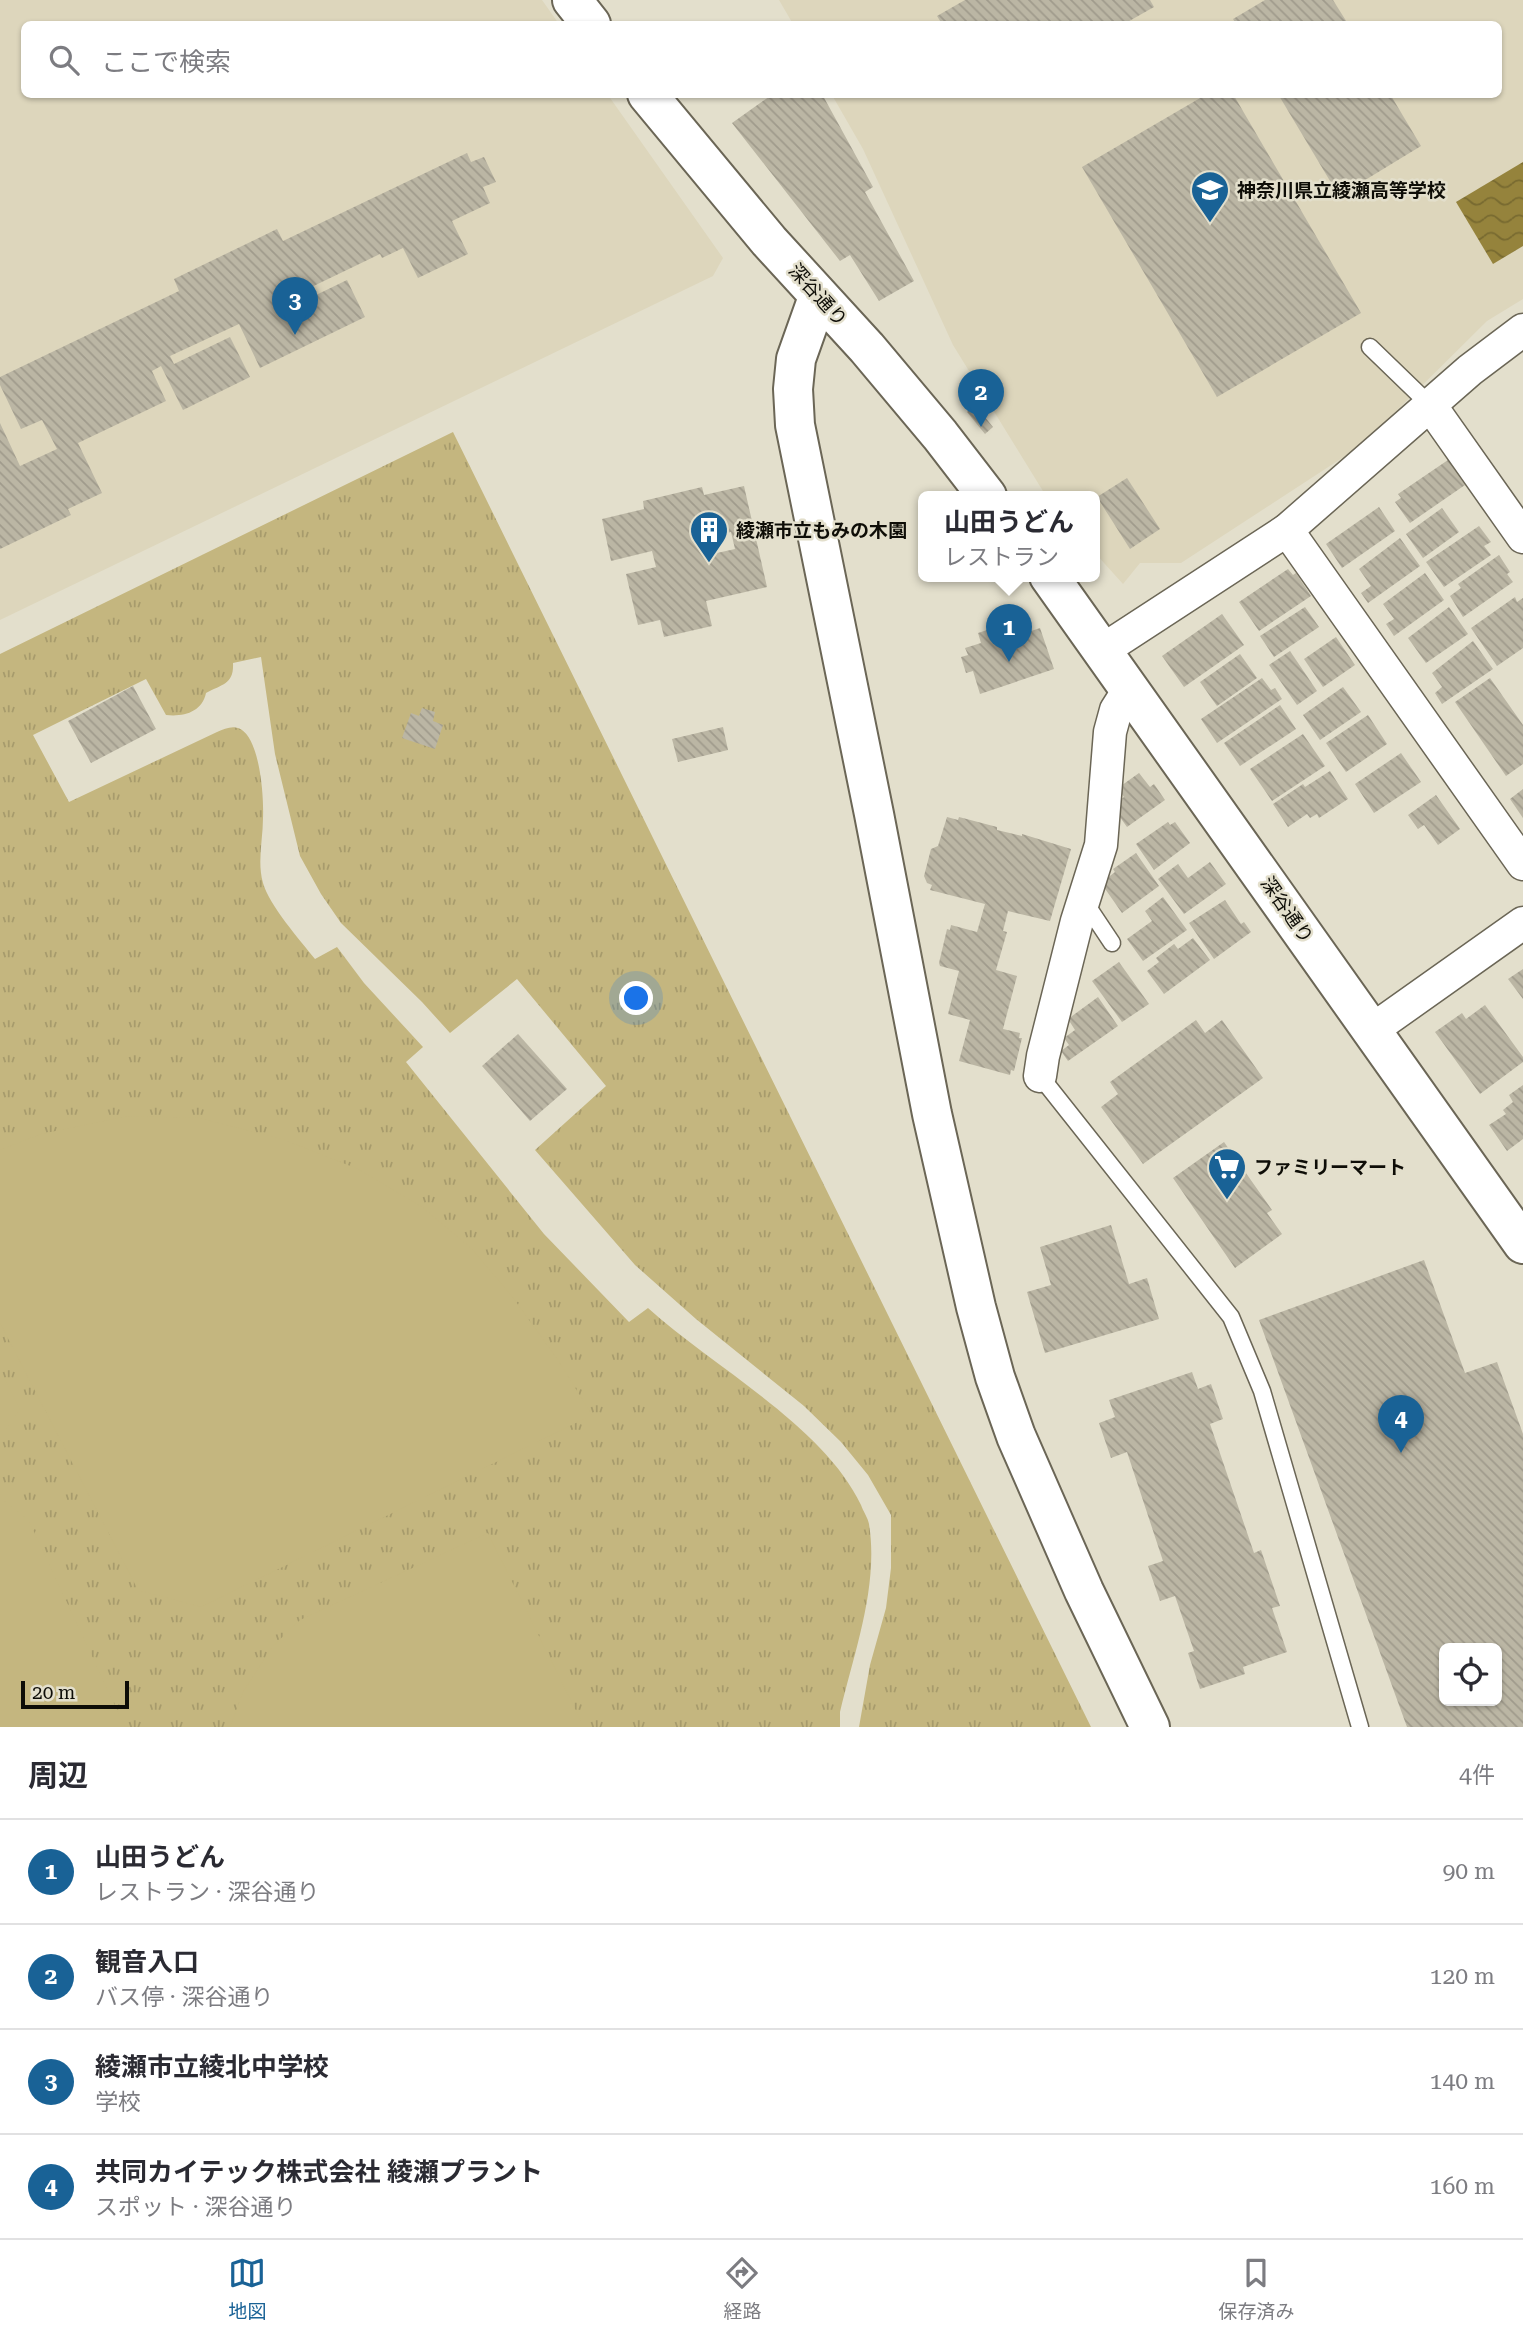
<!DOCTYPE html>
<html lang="ja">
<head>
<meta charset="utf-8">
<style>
	body { margin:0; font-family:"Roboto Serif","Noto Sans JP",serif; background:#f7f7f7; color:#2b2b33 }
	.controls { position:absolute; right:21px; bottom:21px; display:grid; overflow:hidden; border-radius:10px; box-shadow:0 2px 5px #0004 }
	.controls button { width:63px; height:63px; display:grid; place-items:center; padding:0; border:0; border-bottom:2px solid #e1e1e2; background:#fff; color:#2b2b33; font:35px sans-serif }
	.scale { position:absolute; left:21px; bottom:18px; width:108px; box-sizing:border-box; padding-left:7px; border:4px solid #0e0d07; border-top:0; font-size:19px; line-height:24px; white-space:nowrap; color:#0e0d07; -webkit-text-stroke:5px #e3dfcc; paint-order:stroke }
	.you { position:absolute; left:637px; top:999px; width:24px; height:24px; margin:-18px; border:5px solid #fff; border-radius:50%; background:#1a73e8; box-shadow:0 0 0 10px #1a73e833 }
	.badge { display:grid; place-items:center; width:46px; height:46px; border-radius:50%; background:#196296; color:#fff; font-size:23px; font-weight:700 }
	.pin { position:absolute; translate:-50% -58px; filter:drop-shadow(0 2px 4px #0008) }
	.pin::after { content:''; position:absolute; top:37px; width:24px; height:21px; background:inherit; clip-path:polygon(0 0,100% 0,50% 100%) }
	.popup { position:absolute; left:918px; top:491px; width:182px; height:91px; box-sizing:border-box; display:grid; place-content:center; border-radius:10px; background:#fff; filter:drop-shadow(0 2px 5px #0005); font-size:23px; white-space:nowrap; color:#7c7c81 }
	.popup b { font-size:26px; color:#2b2b33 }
	.popup::after { content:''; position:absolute; left:50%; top:100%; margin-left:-14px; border:14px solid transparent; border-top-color:#fff }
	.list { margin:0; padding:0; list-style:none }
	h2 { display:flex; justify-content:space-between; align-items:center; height:91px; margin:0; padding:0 28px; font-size:30px }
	h2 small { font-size:23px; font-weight:400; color:#7c7c81 }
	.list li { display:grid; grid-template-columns:46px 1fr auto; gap:21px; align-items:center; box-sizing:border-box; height:105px; padding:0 28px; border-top:2px solid #e1e1e2 }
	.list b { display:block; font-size:26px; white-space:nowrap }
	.list p { margin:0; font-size:23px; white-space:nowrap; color:#7c7c81 }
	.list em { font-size:23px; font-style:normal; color:#7c7c81 }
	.icon { flex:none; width:38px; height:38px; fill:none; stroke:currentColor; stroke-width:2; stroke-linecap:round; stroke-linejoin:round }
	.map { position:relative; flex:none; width:1523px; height:1727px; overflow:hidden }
	.search { position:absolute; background:#fff; box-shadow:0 2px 5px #0004; left:21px; right:21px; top:21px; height:77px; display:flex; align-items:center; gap:18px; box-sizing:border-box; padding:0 24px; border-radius:10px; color:#7c7c81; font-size:26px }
	.sheet { height:511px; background:#fff }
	nav { display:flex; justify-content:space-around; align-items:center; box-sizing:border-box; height:98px; border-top:2px solid #e1e1e2; background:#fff; font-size:19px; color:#7c7c81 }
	nav a { display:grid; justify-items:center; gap:4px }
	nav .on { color:#196296 }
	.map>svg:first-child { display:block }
	.built { fill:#ddd6bc }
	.grass { fill:url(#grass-tufts) }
	.pitch { fill:#c4b67f }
	.water { fill:url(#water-waves) }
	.building { fill:url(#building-back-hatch); fill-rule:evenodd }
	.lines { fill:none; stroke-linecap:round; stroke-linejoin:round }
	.lane-casing { stroke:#6b6656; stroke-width:19 }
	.street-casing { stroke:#6b6656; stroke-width:35 }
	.secondary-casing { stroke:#6b6656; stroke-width:42 }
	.lane { stroke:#fff; stroke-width:16 }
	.street { stroke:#fff; stroke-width:32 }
	.secondary { stroke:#fff; stroke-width:38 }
	.labels { text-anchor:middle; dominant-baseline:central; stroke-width:5; stroke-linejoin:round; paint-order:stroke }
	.poi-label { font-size:19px; font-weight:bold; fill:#0e0d07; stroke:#e3dfcc; text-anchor:start }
	.street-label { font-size:19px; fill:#0e0d07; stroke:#e3dfcc }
</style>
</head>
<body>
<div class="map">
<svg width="1523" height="1727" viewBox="0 0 1523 1727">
	<defs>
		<pattern id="grass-tufts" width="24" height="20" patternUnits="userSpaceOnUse" patternTransform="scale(1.75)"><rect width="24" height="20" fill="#c4b67f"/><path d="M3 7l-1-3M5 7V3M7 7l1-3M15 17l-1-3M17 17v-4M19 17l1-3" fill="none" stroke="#a79b6c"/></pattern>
		<pattern id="water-waves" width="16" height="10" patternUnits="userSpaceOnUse" patternTransform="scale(1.75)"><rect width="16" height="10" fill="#95833c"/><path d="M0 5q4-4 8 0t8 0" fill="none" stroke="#786a30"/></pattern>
		<pattern id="building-back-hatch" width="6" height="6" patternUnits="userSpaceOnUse" patternTransform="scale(1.75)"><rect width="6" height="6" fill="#bbb6a4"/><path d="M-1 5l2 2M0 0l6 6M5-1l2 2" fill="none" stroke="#a09b8c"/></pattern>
	</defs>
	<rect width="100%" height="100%" fill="#e3dfcc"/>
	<!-- built -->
	<g class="built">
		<polygon points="0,0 542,0 559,24 24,24 24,94 608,95 723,258 713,276 0,620"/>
		<polygon points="779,0 1523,0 1523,299 1487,321 1362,445 1181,563 1140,563 1123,584 1095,553 1095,496 1046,496 953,345 863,149 832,95 1498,94 1498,24 793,24"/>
	</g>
	<!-- grass -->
	<path class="grass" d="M453,432L1091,1727H859L870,1665L886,1608L891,1568V1515L868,1475L841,1442L804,1406L696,1319L635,1265L535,1150L606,1086L517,979L450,1033L422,1002L341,923L321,894L300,856L275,754L261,657L233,663C234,684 223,684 206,693C202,712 184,717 166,715L146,679L33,735L69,802L217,732C224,729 231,726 238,728C260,735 264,797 263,818C263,839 257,862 263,883C269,905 300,940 315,959L337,947L364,983L423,1047L406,1062L544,1234L629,1322L648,1308C713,1367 824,1426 861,1505C863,1511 868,1518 869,1524C879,1586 854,1653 840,1712V1727H0V654Z"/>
	<!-- pitch -->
	<g class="pitch">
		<polygon points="128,1116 199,1118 282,1139 358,1169 422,1207 471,1248 511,1295 558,1360 592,1415 201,1607 138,1590 0,1323 0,1150 41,1134"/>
		<polygon points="0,1369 20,1409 0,1438"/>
		<polygon points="0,1497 29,1521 125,1727 0,1727"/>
		<polygon points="488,1533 584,1727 230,1727 243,1692 272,1647 300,1620"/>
	</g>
	<!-- water -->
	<polygon class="water" points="1523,162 1523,246 1493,264 1456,202"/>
	<!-- building -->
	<g class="building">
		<polygon points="965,0 1150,0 1154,7 1124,24 942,24 937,16"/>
		<polygon points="1265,0 1333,0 1348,24 1236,24 1233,19"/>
		<polygon points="773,94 822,94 873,187 865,192 914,281 879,301 850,255 840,261 732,123"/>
		<polygon points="1207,94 1233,94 1361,313 1217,397 1082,167"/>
		<polygon points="1278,94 1390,94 1421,146 1339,196"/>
		<polygon points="467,153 471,162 484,157 496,182 483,187 490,203 452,221 468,254 418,278 403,248 382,258 380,254 297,294 299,299 279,308 281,312 347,280 365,317 260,368 239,324 170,356 174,364 230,337 250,377 183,410 161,366 152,371 166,401 78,443 102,493 68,509 71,515 0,549 0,423 20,466 57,449 42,420 21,429 0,385 0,377 179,291 174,279 277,229 283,241"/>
		<polygon points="975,405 993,427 985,434 967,412"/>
		<polygon points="1448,460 1465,485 1410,523 1395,502 1401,498 1398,494"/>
		<polygon points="1127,478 1160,529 1130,549 1097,497"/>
		<path d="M744,486L767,587L706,601L712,626L664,637L660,620L638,625L626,574L656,567L652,551L611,561L602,519L644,509L643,501L702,487L704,495ZM731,532L735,549L717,553L713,537Z"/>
		<polygon points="1379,507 1395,531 1342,568 1326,544"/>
		<polygon points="1442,508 1459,532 1423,558 1406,534"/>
		<polygon points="1479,526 1491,542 1484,546 1491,555 1444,587 1426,562"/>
		<polygon points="1400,538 1420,566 1368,603 1361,593 1371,586 1359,569"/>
		<polygon points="1499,555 1510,572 1507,574 1513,582 1463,617 1450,596 1461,588 1458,584"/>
		<polygon points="1288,569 1293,575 1296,573 1311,596 1259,631 1239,602"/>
		<polygon points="1425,573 1444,600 1394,636 1386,624 1394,619 1383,604"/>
		<polygon points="1515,597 1517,602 1523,598 1523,648 1497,666 1471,628"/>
		<polygon points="1305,607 1319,627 1274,657 1260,636"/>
		<polygon points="1449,607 1468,634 1426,663 1408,638"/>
		<polygon points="1222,614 1244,645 1184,687 1162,656"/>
		<polygon points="1008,623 1014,637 1040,628 1054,669 980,694 973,671 966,673 961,657 968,655 965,648 981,643 978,633"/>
		<polygon points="1336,637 1355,665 1323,687 1304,659"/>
		<polygon points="1473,641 1493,669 1442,704 1435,693 1442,687 1432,673"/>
		<polygon points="1290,651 1317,691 1297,705 1269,665"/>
		<polygon points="1240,654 1257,678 1217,706 1200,682"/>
		<polygon points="1262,678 1271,690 1275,688 1282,699 1217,743 1201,719"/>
		<polygon points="1490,678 1523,725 1523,764 1506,776 1455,702"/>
		<polygon points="133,686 156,729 91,763 68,721"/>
		<polygon points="1343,687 1361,712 1320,740 1303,715"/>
		<polygon points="1280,705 1296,729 1240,766 1224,743"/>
		<polygon points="422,708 435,712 433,721 443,725 435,749 402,738 411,713 419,716"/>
		<polygon points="1368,715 1387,744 1346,772 1326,743"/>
		<polygon points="723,727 728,750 678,762 672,739"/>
		<polygon points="1303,734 1325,766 1272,801 1250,769"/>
		<polygon points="1401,753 1421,782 1374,813 1355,784"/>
		<polygon points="1330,771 1348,799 1319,818 1317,814 1310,818 1307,814 1288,827 1273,804 1303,784 1305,787"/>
		<polygon points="1139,773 1150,787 1154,784 1165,800 1127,827 1117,813 1121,810 1116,803 1124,797 1118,788"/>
		<polygon points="1523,789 1523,818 1510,799"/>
		<polygon points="1436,795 1460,829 1438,845 1424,825 1418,829 1408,815"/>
		<polygon points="947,817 958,820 959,817 997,827 997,830 1022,836 1022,834 1071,849 1050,921 1008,911 1003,931 1007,932 996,970 1017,976 1003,1029 1020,1033 1019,1038 1022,1038 1014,1071 1011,1070 1010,1075 959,1061 970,1020 948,1014 959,971 940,966 939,963 947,929 950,930 951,925 977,932 985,904 930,890 932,885 927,883 924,876 931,849 938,846"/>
		<polygon points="1168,822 1170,825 1175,822 1190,843 1154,870 1136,844"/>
		<polygon points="1136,853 1159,886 1122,913 1101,883 1115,872 1113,869"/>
		<polygon points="1210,862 1226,884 1184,914 1158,879 1178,864 1188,878"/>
		<polygon points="1163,897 1187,930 1143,961 1127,939 1152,921 1145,911"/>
		<polygon points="1225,900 1241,924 1244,922 1251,932 1214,959 1189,923"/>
		<polygon points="1193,938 1210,960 1164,994 1147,971 1159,962 1156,958 1174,944 1178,949"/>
		<polygon points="1119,962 1149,1004 1122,1022 1092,981"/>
		<polygon points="1523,969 1523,999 1508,979"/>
		<polygon points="1098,997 1118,1026 1068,1061 1061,1051 1069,1045 1064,1038 1075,1030 1068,1019"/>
		<polygon points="1485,1005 1523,1057 1523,1062 1480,1094 1435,1032 1462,1013 1466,1019"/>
		<polygon points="1196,1020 1205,1033 1222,1020 1263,1078 1143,1164 1101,1107 1118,1094 1110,1082"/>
		<polygon points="518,1034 567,1089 530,1121 482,1066"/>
		<polygon points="1523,1085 1523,1139 1507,1151 1489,1125 1506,1114 1503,1110 1513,1102 1509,1095"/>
		<polygon points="1224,1142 1272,1210 1267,1213 1282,1234 1235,1268 1173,1178"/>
		<polygon points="1111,1225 1129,1284 1147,1278 1159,1319 1045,1353 1027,1292 1051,1285 1040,1247"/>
		<path d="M1424,1260L1465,1373L1497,1362L1523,1434V1727H1407L1259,1320ZM1444,1648H1497V1701H1444Z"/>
		<polygon points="1192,1372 1198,1389 1211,1384 1223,1419 1210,1424 1254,1553 1261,1550 1280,1606 1272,1608 1287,1652 1243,1667 1245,1674 1200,1689 1188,1653 1194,1651 1175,1596 1160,1601 1148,1566 1163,1561 1127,1452 1111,1458 1099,1423 1115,1417 1109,1400"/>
	</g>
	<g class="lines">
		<defs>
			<g id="lane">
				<polyline points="1370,347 1430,405"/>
				<polyline points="1084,901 1112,943"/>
				<polyline points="1040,1076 1231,1317 1262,1391 1360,1727"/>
			</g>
			<g id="street">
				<polyline points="1430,405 1523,537"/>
				<polyline points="1287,530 1523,864"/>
				<polyline points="1103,650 1287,530 1470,370 1523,330"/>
				<polyline points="1372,1030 1523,923"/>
				<polyline points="1040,1076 1043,1056 1077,921 1101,845 1110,732 1116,710 1130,688"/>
			</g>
			<g id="secondary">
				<polyline points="572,0 591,24"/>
				<polyline points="647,94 769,241 867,348 940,435 987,496"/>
				<polyline points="818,297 796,359 793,389 795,425 874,814 932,1114 976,1307 995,1377 1016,1436 1084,1591 1150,1727"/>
				<polyline points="1049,576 1523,1244"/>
			</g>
		</defs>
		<!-- lane casing -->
		<use href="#lane" class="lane-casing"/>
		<!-- street casing -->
		<use href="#street" class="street-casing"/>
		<!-- secondary casing -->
		<use href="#secondary" class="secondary-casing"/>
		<!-- lane -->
		<use href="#lane" class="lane"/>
		<!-- street -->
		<use href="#street" class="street"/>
		<!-- secondary -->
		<use href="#secondary" class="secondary"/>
	</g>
	<!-- icons -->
	<defs>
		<symbol id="school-pin" viewBox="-11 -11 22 30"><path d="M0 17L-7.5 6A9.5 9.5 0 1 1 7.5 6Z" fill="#196296" stroke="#e3dfcc"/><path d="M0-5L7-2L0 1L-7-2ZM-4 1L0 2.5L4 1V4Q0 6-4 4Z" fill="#fff"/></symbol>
		<symbol id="building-pin" viewBox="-11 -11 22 30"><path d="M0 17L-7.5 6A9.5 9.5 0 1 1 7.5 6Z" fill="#196296" stroke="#e3dfcc"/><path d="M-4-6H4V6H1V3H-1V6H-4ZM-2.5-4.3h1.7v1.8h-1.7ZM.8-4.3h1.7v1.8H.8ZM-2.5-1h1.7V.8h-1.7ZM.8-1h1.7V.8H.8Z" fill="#fff"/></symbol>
		<symbol id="supermarket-pin" viewBox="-11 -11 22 30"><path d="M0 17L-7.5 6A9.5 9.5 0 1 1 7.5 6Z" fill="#196296" stroke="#e3dfcc"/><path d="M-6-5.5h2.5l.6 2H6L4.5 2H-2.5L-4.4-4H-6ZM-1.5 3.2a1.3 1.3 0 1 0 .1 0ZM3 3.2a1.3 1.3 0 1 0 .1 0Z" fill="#fff"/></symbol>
	</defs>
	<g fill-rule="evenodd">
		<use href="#school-pin" x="1188" y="168" width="44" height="60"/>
		<use href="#building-pin" x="687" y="508" width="44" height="60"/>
		<use href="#supermarket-pin" x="1205" y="1145" width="44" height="60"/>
	</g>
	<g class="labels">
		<!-- poi labels -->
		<g class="poi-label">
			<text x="1237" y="190">神奈川県立綾瀬高等学校</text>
			<text x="736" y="530">綾瀬市立もみの木園</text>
			<text x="1254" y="1167">ファミリーマート</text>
		</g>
		<!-- street labels -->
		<g class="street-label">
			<text transform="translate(818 295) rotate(48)">深谷通り</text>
			<text transform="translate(1287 910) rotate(55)">深谷通り</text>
		</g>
	</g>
</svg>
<div class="controls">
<button><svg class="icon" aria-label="locate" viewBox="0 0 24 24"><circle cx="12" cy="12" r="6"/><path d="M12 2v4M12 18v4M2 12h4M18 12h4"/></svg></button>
</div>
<div class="scale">20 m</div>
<div class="you"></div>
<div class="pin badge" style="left:1009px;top:662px">1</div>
<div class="popup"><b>山田うどん</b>レストラン</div>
<div class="pin badge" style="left:981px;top:427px">2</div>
<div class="pin badge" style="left:295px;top:335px">3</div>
<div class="pin badge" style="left:1401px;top:1453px">4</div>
<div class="search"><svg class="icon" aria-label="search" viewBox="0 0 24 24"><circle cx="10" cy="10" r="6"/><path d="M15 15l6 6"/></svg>ここで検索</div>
</div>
<section class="sheet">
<h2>周辺<small>4件</small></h2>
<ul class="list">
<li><span class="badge">1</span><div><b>山田うどん</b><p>レストラン · 深谷通り</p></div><em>90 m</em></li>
<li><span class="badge">2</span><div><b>観音入口</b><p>バス停 · 深谷通り</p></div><em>120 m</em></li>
<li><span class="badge">3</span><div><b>綾瀬市立綾北中学校</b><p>学校</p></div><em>140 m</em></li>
<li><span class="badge">4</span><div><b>共同カイテック株式会社 綾瀬プラント</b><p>スポット · 深谷通り</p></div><em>160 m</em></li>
</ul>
</section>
<nav>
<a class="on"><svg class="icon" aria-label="map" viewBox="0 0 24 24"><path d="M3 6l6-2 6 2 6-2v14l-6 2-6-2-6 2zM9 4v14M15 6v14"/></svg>地図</a>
<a><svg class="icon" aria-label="directions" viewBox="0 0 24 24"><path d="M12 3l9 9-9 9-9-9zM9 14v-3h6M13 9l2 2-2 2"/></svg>経路</a>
<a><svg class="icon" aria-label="saved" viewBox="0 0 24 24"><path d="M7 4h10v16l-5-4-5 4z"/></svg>保存済み</a>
</nav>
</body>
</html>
